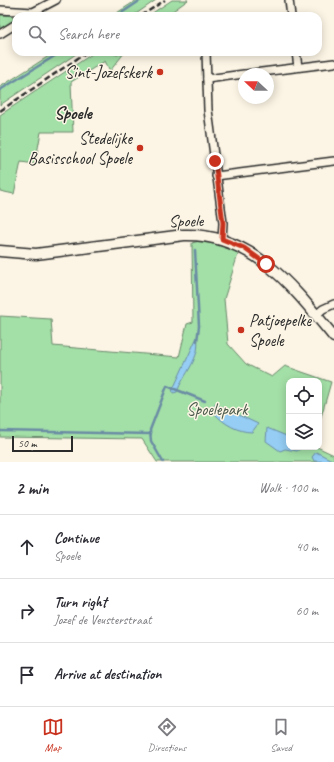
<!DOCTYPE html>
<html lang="en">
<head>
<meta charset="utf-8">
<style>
	body { margin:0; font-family:Caveat,sans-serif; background:#f7f7f7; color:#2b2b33 }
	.controls { position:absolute; right:12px; bottom:12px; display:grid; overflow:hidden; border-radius:8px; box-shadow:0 2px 10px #0003 }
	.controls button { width:36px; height:36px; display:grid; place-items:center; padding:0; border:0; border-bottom:1px solid #e1e1e2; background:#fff; color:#2b2b33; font:20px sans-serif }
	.compass { position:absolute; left:238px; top:68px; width:36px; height:36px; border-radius:50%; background:#fff; box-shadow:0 2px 10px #0003; rotate:292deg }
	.scale { position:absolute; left:12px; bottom:10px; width:61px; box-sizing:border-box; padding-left:4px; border:2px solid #2b2b2b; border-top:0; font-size:11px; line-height:14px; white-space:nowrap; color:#2b2b2b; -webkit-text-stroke:3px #fcf5e5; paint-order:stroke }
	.stop { position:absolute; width:12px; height:12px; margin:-9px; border:3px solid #c8321e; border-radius:50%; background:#fff }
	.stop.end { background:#c8321e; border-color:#fff; box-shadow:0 1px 4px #0008 }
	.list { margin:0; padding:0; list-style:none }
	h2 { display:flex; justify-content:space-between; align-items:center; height:52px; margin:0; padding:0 16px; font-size:17px }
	h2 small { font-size:13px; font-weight:400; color:#7c7c81 }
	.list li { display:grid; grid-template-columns:26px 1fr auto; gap:12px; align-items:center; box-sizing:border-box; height:64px; padding:0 16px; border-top:1px solid #e1e1e2 }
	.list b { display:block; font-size:15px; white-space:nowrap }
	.list p { margin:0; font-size:13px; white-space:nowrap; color:#7c7c81 }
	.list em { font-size:13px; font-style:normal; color:#7c7c81 }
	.icon { flex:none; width:22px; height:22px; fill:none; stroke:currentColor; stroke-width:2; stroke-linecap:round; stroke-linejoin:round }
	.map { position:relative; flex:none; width:334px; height:462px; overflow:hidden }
	.search { position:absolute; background:#fff; box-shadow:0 2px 10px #0003; left:12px; right:12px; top:12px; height:44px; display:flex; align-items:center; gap:10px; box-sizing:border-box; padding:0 14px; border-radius:12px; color:#7c7c81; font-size:15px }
	.sheet { height:244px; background:#fff }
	nav { display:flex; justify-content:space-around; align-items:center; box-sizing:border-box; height:56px; border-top:1px solid #e1e1e2; background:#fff; font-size:11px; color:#7c7c81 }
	nav a { display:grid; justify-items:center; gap:2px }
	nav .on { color:#c8321e }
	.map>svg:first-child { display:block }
	.green { fill:#a3e0a7; stroke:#678669 }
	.water { fill:#95cdf4; stroke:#6b8ca4 }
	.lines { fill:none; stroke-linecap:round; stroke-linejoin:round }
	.stream { stroke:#6b8ca4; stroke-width:2.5 }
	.street-casing { stroke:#2b2b2b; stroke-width:10 }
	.secondary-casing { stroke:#2b2b2b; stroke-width:13 }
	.street { stroke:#fcf5e5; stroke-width:7 }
	.secondary { stroke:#fcf5e5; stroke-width:10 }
	.rail { stroke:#2b2b2b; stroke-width:2.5; stroke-dasharray:6 3; stroke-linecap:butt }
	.route { stroke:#c8321e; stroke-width:5 }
	.poi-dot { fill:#c8321e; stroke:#fcf5e5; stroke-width:1.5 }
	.labels { text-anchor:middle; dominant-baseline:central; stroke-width:3; stroke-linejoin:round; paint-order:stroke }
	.poi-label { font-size:17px; fill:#2b2b2b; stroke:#fcf5e5; text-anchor:end }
	.street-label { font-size:17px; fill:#2b2b2b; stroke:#fcf5e5 }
	.park-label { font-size:17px; fill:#49584a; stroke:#fcf5e5 }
	.neighbourhood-label { font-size:18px; font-weight:bold; fill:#2b2b2b; stroke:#fcf5e5 }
</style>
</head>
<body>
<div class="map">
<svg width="334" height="462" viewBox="0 0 334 462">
	<rect width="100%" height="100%" fill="#fcf5e5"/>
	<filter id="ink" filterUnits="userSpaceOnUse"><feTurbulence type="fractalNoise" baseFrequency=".025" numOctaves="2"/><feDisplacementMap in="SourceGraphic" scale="8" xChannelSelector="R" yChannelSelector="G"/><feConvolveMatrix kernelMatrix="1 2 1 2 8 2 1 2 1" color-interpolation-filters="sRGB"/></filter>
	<g filter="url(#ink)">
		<!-- green -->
		<g class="green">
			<polygon points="137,0 156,0 133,16 112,16"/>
			<polygon points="172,0 188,0 166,16 148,16"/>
			<polygon points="0,15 10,15 16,21 0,30"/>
			<polygon points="55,52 79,52 0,105 0,87"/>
			<polygon points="95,52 109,52 117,55 125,52 110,71 105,61 71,82 73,132 41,132 35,164 21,162 14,194 0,191 0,115"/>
			<polygon points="199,239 239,251 224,299 228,344 246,364 272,377 285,366 331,382 319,424 319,381 289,381 289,447 317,447 334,455 334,462 157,462 142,439 0,437 0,316 51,319 53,346 179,357 187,324 193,322 192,243 199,241"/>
		</g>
		<!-- water -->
		<g class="water">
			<path d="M197,337C202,357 183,375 177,392L173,393L172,387H174Z"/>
			<path d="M215,404L258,424L252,432C238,432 224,424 215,414Z"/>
			<polygon points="267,428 289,437 289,447 303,447 297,451 285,449 280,451 266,441"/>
			<polygon points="316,452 334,461 334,462 314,461 312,457"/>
		</g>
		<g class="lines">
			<!-- stream -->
			<g class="stream">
				<polyline points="117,16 141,0"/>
				<polyline points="0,90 61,52"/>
				<polyline points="195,250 199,326 197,341"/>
				<polyline points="0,431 151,434"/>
				<polyline points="163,462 151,441 150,430 167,386 205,401"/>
			</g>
			<defs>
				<g id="street">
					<polyline points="289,0 291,16"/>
					<polyline points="0,10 33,12 56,0"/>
					<polyline points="0,34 16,24"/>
					<polyline points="206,52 208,110 223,223 222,239"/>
					<polyline points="296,52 298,67"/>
					<polyline points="246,74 334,63"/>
					<polyline points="207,79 244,74"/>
					<polyline points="216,176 334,161"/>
					<polyline points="316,315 323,309 334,304"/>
				</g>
				<path id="secondary" d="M0,251L36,254L184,235C253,233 294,288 334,337"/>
			</defs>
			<!-- street casing -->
			<use href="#street" class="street-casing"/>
			<!-- secondary casing -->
			<use href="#secondary" class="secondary-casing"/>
			<!-- street -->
			<use href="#street" class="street"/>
			<!-- secondary -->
			<use href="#secondary" class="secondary"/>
			<!-- rail -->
			<g class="rail">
				<polyline points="141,16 165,0"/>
				<polyline points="0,111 87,52"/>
			</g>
		</g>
	</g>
	<g class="lines" filter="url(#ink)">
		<!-- route -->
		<polyline class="route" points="215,161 223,223 222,239 244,248 266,264"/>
	</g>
	<!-- markers -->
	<g class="poi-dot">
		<circle cx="160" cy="72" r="4"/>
		<circle cx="140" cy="148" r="4"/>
		<circle cx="241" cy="330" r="4"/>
	</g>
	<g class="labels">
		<!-- poi labels -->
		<g class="poi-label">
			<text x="152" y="72">Sint-Jozefskerk</text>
			<text x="132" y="138">Stedelijke<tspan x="132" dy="20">Basisschool Spoele</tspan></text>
			<text x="249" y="320" text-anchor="start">Patjoepelke<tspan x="249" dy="20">Spoele</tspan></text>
		</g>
		<!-- street labels -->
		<g class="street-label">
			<text transform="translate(186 221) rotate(-1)">Spoele</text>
		</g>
		<!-- park labels -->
		<g class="park-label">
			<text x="217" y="409">Spoelepark</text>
		</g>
		<!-- neighbourhood labels -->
		<g class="neighbourhood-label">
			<text x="73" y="113">Spoele</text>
		</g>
	</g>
</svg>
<div class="controls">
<button><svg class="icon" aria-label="locate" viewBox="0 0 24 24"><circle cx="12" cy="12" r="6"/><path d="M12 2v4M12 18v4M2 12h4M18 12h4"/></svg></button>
<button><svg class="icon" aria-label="layers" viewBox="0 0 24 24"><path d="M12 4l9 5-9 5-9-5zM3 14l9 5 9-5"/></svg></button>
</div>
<svg class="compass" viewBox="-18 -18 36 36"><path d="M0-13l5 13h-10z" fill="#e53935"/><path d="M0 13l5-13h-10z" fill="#7c7c81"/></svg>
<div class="scale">50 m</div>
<div class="stop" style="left:266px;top:264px"></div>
<div class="stop end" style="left:215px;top:161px"></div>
<div class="search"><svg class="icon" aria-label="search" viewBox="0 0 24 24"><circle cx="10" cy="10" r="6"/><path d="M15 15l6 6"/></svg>Search here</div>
</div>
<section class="sheet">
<h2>2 min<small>Walk · 100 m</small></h2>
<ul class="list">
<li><svg class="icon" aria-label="ahead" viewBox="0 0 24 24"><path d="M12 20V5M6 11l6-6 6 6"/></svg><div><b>Continue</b><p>Spoele</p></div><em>40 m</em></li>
<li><svg class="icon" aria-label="right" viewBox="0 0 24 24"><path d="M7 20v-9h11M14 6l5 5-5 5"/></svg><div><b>Turn right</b><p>Jozef de Veusterstraat</p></div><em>60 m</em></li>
<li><svg class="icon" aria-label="arrive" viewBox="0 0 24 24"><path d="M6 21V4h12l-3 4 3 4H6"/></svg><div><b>Arrive at destination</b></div></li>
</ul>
</section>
<nav>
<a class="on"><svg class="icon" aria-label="map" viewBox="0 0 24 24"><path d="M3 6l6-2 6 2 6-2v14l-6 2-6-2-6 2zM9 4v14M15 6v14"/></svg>Map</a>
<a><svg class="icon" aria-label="directions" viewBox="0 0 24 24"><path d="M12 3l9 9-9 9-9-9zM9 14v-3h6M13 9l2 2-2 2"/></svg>Directions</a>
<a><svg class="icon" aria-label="saved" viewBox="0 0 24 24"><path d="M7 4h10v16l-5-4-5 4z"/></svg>Saved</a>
</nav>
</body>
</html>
